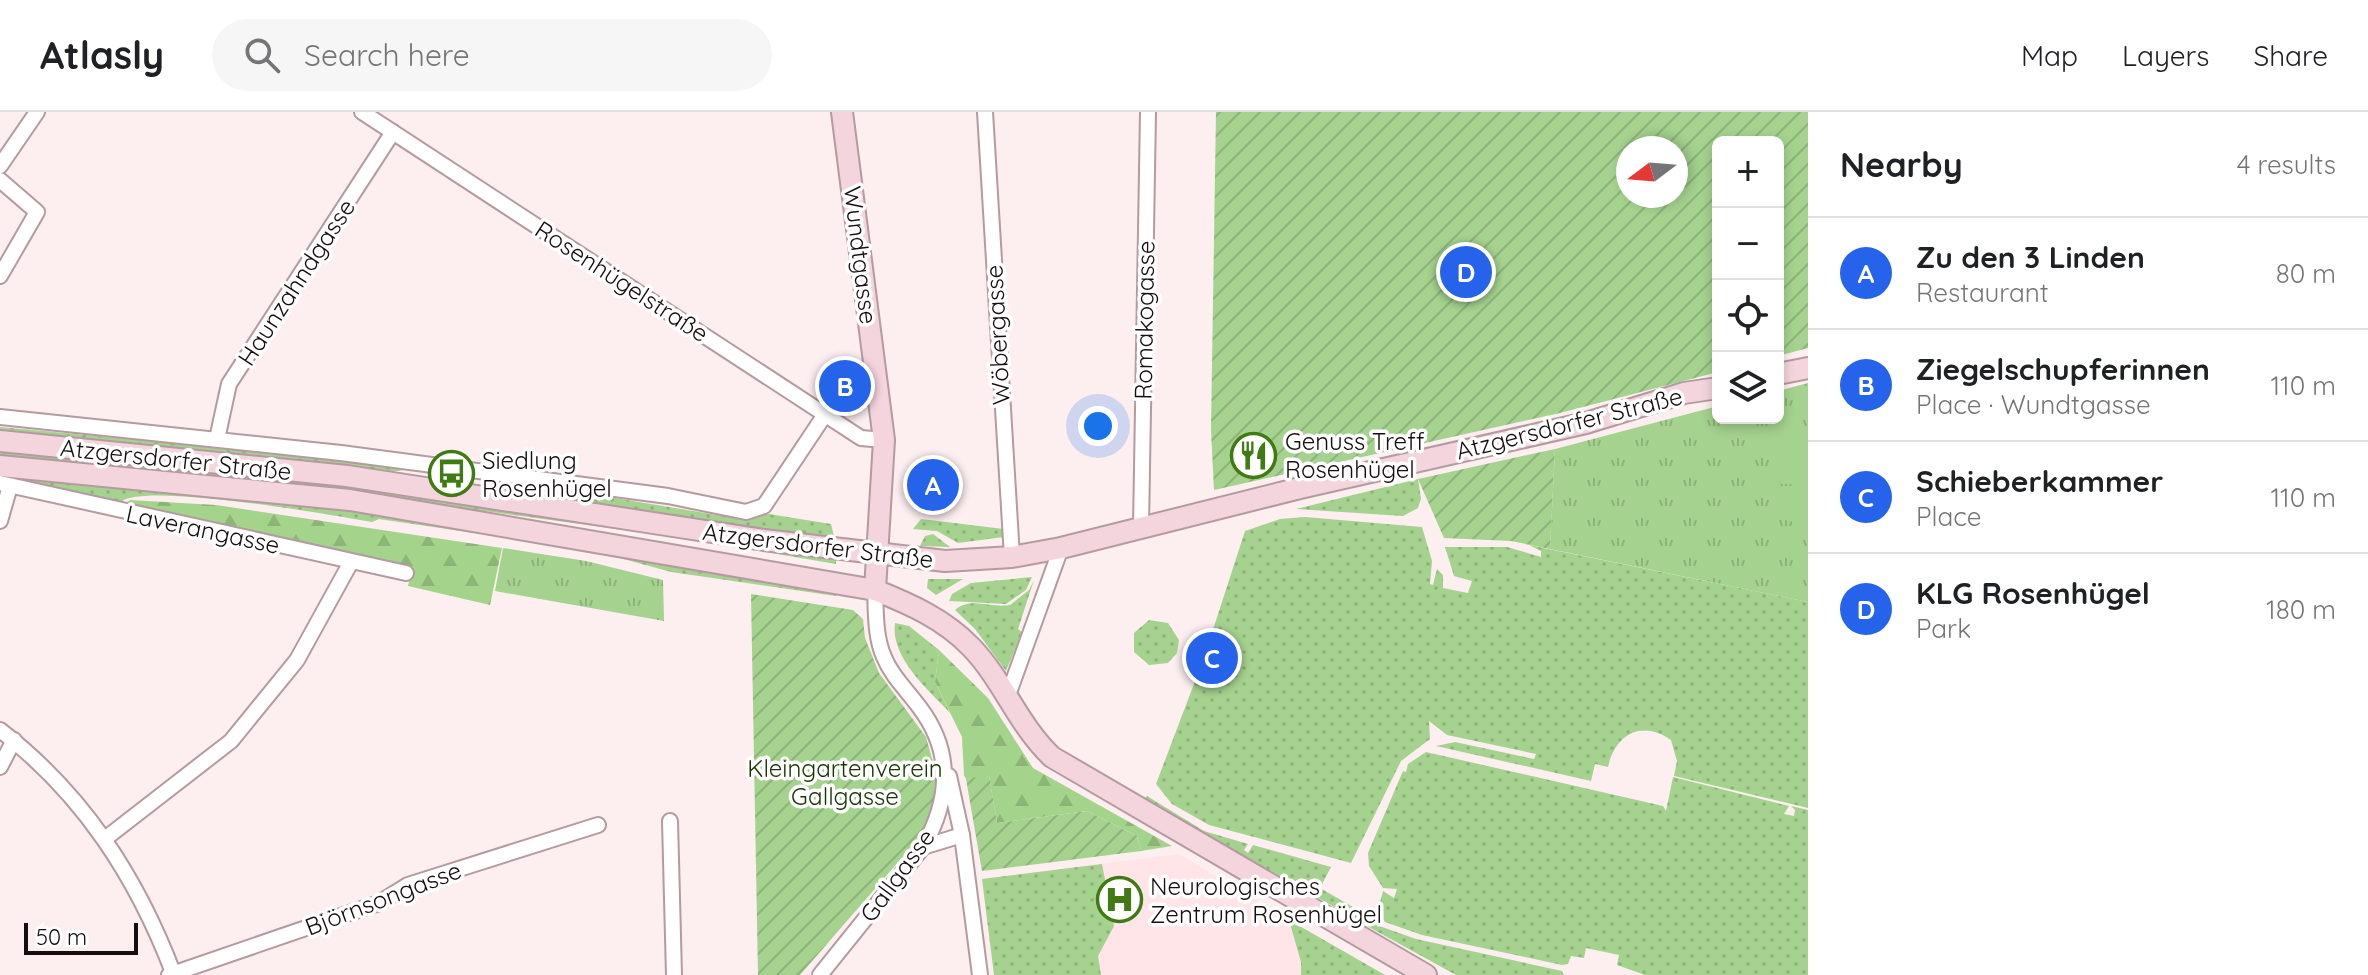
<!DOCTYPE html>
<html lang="en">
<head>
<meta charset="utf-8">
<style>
	body { margin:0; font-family:Quicksand,sans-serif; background:#f6f6f6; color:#202124 }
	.controls { position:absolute; right:24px; top:24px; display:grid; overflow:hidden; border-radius:12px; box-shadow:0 4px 12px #0003 }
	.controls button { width:72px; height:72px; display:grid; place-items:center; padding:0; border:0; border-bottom:2px solid #e0e0e0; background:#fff; color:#202124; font:40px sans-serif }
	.compass { position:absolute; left:1616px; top:24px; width:72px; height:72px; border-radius:50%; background:#fff; box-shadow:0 4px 12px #0003; rotate:254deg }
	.scale { position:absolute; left:24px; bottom:20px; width:114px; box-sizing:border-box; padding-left:8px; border:4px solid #150d0f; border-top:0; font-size:22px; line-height:28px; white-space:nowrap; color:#150d0f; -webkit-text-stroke:6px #fff; paint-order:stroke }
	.you { position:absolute; left:1098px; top:314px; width:28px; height:28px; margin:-20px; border:6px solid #fff; border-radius:50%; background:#1a73e8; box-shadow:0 0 0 12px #1a73e833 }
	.badge { display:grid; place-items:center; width:52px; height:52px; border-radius:50%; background:#2563eb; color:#fff; font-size:26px; font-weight:700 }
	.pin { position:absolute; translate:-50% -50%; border:4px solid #fff; box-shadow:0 2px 8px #0006 }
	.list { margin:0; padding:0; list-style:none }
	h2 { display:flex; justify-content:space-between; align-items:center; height:104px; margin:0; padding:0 32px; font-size:34px }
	h2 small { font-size:26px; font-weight:400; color:#757577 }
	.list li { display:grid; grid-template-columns:52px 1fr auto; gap:24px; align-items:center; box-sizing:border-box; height:112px; padding:0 32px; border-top:2px solid #e0e0e0 }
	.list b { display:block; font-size:30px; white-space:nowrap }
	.list p { margin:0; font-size:26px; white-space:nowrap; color:#757577 }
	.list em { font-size:26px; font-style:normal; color:#757577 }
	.icon { flex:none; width:44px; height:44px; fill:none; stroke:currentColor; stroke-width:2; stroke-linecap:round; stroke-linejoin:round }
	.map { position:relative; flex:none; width:1808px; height:863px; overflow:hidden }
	header { display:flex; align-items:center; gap:48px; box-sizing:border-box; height:112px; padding:0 40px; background:#fff; border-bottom:2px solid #e0e0e0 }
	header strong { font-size:38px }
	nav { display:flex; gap:44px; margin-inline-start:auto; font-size:28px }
	.search { width:560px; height:72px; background:#f6f6f6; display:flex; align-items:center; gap:20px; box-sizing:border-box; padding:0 28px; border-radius:44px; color:#757577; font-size:30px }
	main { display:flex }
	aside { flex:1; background:#fff }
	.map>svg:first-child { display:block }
	.built { fill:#ffe4e8 }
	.grass { fill:url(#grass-dots) }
	.forest { fill:url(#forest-firs) }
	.park { fill:url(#park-tufts) }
	.garden { fill:url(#garden-furrows); fill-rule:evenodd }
	.pitch { fill:#a5d28f }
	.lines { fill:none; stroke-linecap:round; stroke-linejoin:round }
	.street-casing { stroke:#b39b9f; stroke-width:18 }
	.secondary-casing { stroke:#b39b9f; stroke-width:24 }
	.street { stroke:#fff; stroke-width:14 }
	.secondary { stroke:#f4d5dd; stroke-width:20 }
	.labels { text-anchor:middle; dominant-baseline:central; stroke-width:7; stroke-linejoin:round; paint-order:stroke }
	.street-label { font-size:24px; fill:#150d0f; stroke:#fff }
	.poi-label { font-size:24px; fill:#150d0f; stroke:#fff; text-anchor:start }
	.park-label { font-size:24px; fill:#183602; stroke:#fff }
</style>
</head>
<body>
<header>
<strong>Atlasly</strong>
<div class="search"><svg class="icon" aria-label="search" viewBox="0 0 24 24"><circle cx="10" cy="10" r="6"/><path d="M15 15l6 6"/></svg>Search here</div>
<nav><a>Map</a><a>Layers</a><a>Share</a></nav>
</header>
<main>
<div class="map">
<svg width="1808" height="863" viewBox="0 0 1808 863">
	<defs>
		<pattern id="grass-dots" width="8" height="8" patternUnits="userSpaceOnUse" patternTransform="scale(2)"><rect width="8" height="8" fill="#a5d28f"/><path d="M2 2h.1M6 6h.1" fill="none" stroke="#8db37a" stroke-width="1.8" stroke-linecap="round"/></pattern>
		<pattern id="forest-firs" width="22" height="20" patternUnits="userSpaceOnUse" patternTransform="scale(2)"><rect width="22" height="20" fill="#a4d48b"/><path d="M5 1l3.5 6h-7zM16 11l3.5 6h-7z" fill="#8cb577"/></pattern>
		<pattern id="park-tufts" width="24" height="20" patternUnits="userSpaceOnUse" patternTransform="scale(2)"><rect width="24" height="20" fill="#a5d28f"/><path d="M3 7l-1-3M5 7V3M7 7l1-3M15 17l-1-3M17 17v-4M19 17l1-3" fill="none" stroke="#8db37a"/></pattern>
		<pattern id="garden-furrows" width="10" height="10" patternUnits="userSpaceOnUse" patternTransform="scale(2)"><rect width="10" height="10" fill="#a5d28f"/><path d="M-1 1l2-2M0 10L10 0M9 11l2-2" fill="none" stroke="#8db37a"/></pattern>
	</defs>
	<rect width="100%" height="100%" fill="#fdeef0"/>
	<!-- built -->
	<polygon class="built" points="1179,742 1289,808 1385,863 994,863 982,767"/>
	<!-- grass -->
	<g class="grass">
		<polygon points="0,315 295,342 410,357 385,361 0,321"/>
		<polygon points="0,338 282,364 609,411 836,448 836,452 676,425 283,372 0,346"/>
		<path d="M0,362L375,400L592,432L671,454L836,481V484L671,460L591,438L379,407L372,410C337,404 136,368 120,391L0,366Z"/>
		<polygon points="1418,367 1421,387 1418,396 1403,404 1296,397"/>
		<polygon points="507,368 741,407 769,402 831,412 836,432 583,390 501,371"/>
		<path d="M1305,405L1422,415L1432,449L1430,472L1433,473L1437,457L1443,463V476L1468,481L1472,469L1454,464L1445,435H1507L1541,445V439L1529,433L1808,490V696L1674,664L1677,649L1671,628C1641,607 1615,623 1608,655L1595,652L1591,669L1436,634L1455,630L1534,647L1536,642L1447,623L1429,609L1430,627L1401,649L1351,751L1209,713L1172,692L1156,672L1197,564L1216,570L1227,537L1209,530L1245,419L1280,407Z"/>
		<polygon points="921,407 1004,417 1004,425 958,431 937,419 913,417"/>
		<polygon points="933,422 950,435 920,434 925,424"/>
		<polygon points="1032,465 1026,478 1006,492 949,489 952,482 971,471"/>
		<polygon points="928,467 963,467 936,483 927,476"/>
		<path d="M1034,468L1018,517L1022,520L1006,559L975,517L955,498C971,484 992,497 1010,493L1029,478Z"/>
		<polygon points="1149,508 1168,511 1179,528 1177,541 1168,551 1149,553 1134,540 1134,521"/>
		<path d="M895,511L909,514L939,538L935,570L950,601C929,578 890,546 895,511Z"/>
		<polygon points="1426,640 1663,694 1666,699 1673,665 1789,694 1784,702 1794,704 1795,698 1791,694 1808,698 1808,863 1645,863 1617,853 1619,843 1586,836 1584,846 1571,844 1568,852 1562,853 1422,823 1385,810 1378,798 1383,779 1394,786 1397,777 1383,776 1369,754 1368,741 1403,659 1406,660 1408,652"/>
		<polygon points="1147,684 1204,719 1248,732 1244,738 1248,741 1253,733 1331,755 1320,776 1360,799 1357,808 1144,687"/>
		<polygon points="1102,752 1114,814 1098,844 1101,863 994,863 982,767"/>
		<polygon points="1289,808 1385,863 1301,863 1301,850"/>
		<polygon points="1371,811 1416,827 1562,859 1564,863 1456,863 1367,814"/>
	</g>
	<!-- forest -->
	<g class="forest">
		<polygon points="130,388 216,393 502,436 490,493 408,474 411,460 119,396"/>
		<polygon points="939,538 988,586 1033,656 1172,734 1141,739 1137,724 1087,699 997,711 989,664 966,667 964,663 962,625 935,570"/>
	</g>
	<!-- park -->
	<g class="park">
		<polygon points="1808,271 1808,490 1550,437 1555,337 1718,294 1718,306 1778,306 1778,279"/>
		<polygon points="503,436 586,449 663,468 664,509 495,479"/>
	</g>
	<!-- garden -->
	<g class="garden">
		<path d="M1216,0H1808V236L1778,244V30H1718V260L1560,301L1214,378L1211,318ZM1676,36V84H1628V36Z"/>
		<polygon points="1555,337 1550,437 1511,429 1444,426 1418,367"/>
		<polygon points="751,482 853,498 863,507 865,526 879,561 926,625 936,661 933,694 926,718 800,863 758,863"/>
		<polygon points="989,663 997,711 1087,699 1137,724 1141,739 982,759 966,667"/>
	</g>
	<!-- pitch -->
	<g class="pitch">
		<polygon points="1772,324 1805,328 1808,325 1808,373 1770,371"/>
		<polygon points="1790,378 1808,382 1808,413 1784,408"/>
	</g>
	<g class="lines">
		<defs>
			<g id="street">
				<polyline points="362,0 861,326 884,328"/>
				<polyline points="985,0 1012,445"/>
				<polyline points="0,54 37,0"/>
				<polyline points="0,68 37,100 0,164"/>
				<polyline points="0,305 341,341 668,384 746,400 764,394 826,301"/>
				<polyline points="217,327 229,272 393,20"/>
				<polyline points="0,371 406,461"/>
				<polyline points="0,409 10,374"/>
				<polyline points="1141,416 1148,0"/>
				<polyline points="1007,586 1061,436"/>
				<path d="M0,618C83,682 137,765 174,863"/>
				<polyline points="0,655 14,628"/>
				<polyline points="949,664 962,723 980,863"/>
				<polyline points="670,709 674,863"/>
				<polyline points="106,726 231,629 297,548 351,450"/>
				<polyline points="923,735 962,723"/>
				<polyline points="169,863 379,791 408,773 598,713"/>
				<path d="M820,863L923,735C950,688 953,640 920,596C908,579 892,565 884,545C875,525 876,500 875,478"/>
			</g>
			<g id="secondary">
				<polyline points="842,0 884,328 875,478"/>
				<polyline points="1778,262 1808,256"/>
				<polyline points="0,329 347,364 764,428 945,449 1012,445 1061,436 1300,376 1586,311 1684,281 1718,276"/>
				<path d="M0,354L350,388L875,478C910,492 944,507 971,535C1003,568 1018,613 1052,645L1426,863"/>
			</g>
		</defs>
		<!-- street casing -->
		<use href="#street" class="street-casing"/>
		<!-- secondary casing -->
		<use href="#secondary" class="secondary-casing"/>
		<!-- street -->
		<use href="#street" class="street"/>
		<!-- secondary -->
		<use href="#secondary" class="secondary"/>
	</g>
	<!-- icons -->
	<defs>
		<symbol id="restaurant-ring" viewBox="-11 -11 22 22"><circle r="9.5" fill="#fff" stroke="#3f7a12" stroke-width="1.5"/><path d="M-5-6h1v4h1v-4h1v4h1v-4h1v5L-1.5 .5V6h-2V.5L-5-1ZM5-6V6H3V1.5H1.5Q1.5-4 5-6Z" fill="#3f7a12"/></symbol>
		<symbol id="bus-ring" viewBox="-11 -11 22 22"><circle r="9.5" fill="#fff" stroke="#3f7a12" stroke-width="1.5"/><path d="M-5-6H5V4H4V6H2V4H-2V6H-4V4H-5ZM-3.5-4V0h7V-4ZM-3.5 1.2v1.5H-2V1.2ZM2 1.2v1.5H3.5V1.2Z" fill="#3f7a12"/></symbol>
		<symbol id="hospital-ring" viewBox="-11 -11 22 22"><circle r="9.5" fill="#fff" stroke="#3f7a12" stroke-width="1.5"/><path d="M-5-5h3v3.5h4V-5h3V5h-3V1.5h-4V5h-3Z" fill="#3f7a12"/></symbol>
	</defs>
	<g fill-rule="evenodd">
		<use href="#restaurant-ring" x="1228" y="318" width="51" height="51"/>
		<use href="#bus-ring" x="426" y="336" width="51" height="51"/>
		<use href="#hospital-ring" x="1094" y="762" width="51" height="51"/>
	</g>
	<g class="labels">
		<!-- street labels -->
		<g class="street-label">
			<text transform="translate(861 143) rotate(83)">Wundtgasse</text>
			<text transform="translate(622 169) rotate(33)">Rosenhügelstraße</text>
			<text transform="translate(296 170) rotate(-57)">Haunzahndgasse</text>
			<text transform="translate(1144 208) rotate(-89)">Romakogasse</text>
			<text transform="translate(997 223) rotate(-93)">Wöbergasse</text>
			<text transform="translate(1569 311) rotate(-14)">Atzgersdorfer Straße</text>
			<text transform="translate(176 347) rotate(6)">Atzgersdorfer Straße</text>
			<text transform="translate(203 417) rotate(12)">Laverangasse</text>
			<text transform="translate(818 433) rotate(7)">Atzgersdorfer Straße</text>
			<text transform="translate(897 763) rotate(-54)">Gallgasse</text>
			<text transform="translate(383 786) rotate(-21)">Björnsongasse</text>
		</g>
		<!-- poi labels -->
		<g class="poi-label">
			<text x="1285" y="329">Genuss Treff<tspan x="1285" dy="28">Rosenhügel</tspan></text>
			<text x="482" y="348">Siedlung<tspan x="482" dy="28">Rosenhügel</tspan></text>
			<text x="1150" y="774">Neurologisches<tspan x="1150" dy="28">Zentrum Rosenhügel</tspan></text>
		</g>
		<!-- park labels -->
		<g class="park-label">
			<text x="845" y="656">Kleingartenverein<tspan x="845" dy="28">Gallgasse</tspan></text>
		</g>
	</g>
</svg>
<div class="controls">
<button>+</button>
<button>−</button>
<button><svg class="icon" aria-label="locate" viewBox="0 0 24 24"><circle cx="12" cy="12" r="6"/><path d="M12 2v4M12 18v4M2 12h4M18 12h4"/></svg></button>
<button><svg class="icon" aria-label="layers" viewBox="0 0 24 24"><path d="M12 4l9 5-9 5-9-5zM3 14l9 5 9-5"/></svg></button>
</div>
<svg class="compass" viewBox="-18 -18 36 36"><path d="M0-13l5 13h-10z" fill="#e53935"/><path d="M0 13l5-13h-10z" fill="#757577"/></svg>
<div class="scale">50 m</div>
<div class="you"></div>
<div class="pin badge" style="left:933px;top:373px">A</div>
<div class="pin badge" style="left:845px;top:274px">B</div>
<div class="pin badge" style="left:1212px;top:546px">C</div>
<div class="pin badge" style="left:1466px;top:160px">D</div>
</div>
<aside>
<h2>Nearby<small>4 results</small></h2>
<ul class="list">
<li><span class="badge">A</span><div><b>Zu den 3 Linden</b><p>Restaurant</p></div><em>80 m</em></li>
<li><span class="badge">B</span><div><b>Ziegelschupferinnen</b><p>Place · Wundtgasse</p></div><em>110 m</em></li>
<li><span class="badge">C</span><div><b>Schieberkammer</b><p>Place</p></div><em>110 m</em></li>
<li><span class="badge">D</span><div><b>KLG Rosenhügel</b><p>Park</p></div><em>180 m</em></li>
</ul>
</aside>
</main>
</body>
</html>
